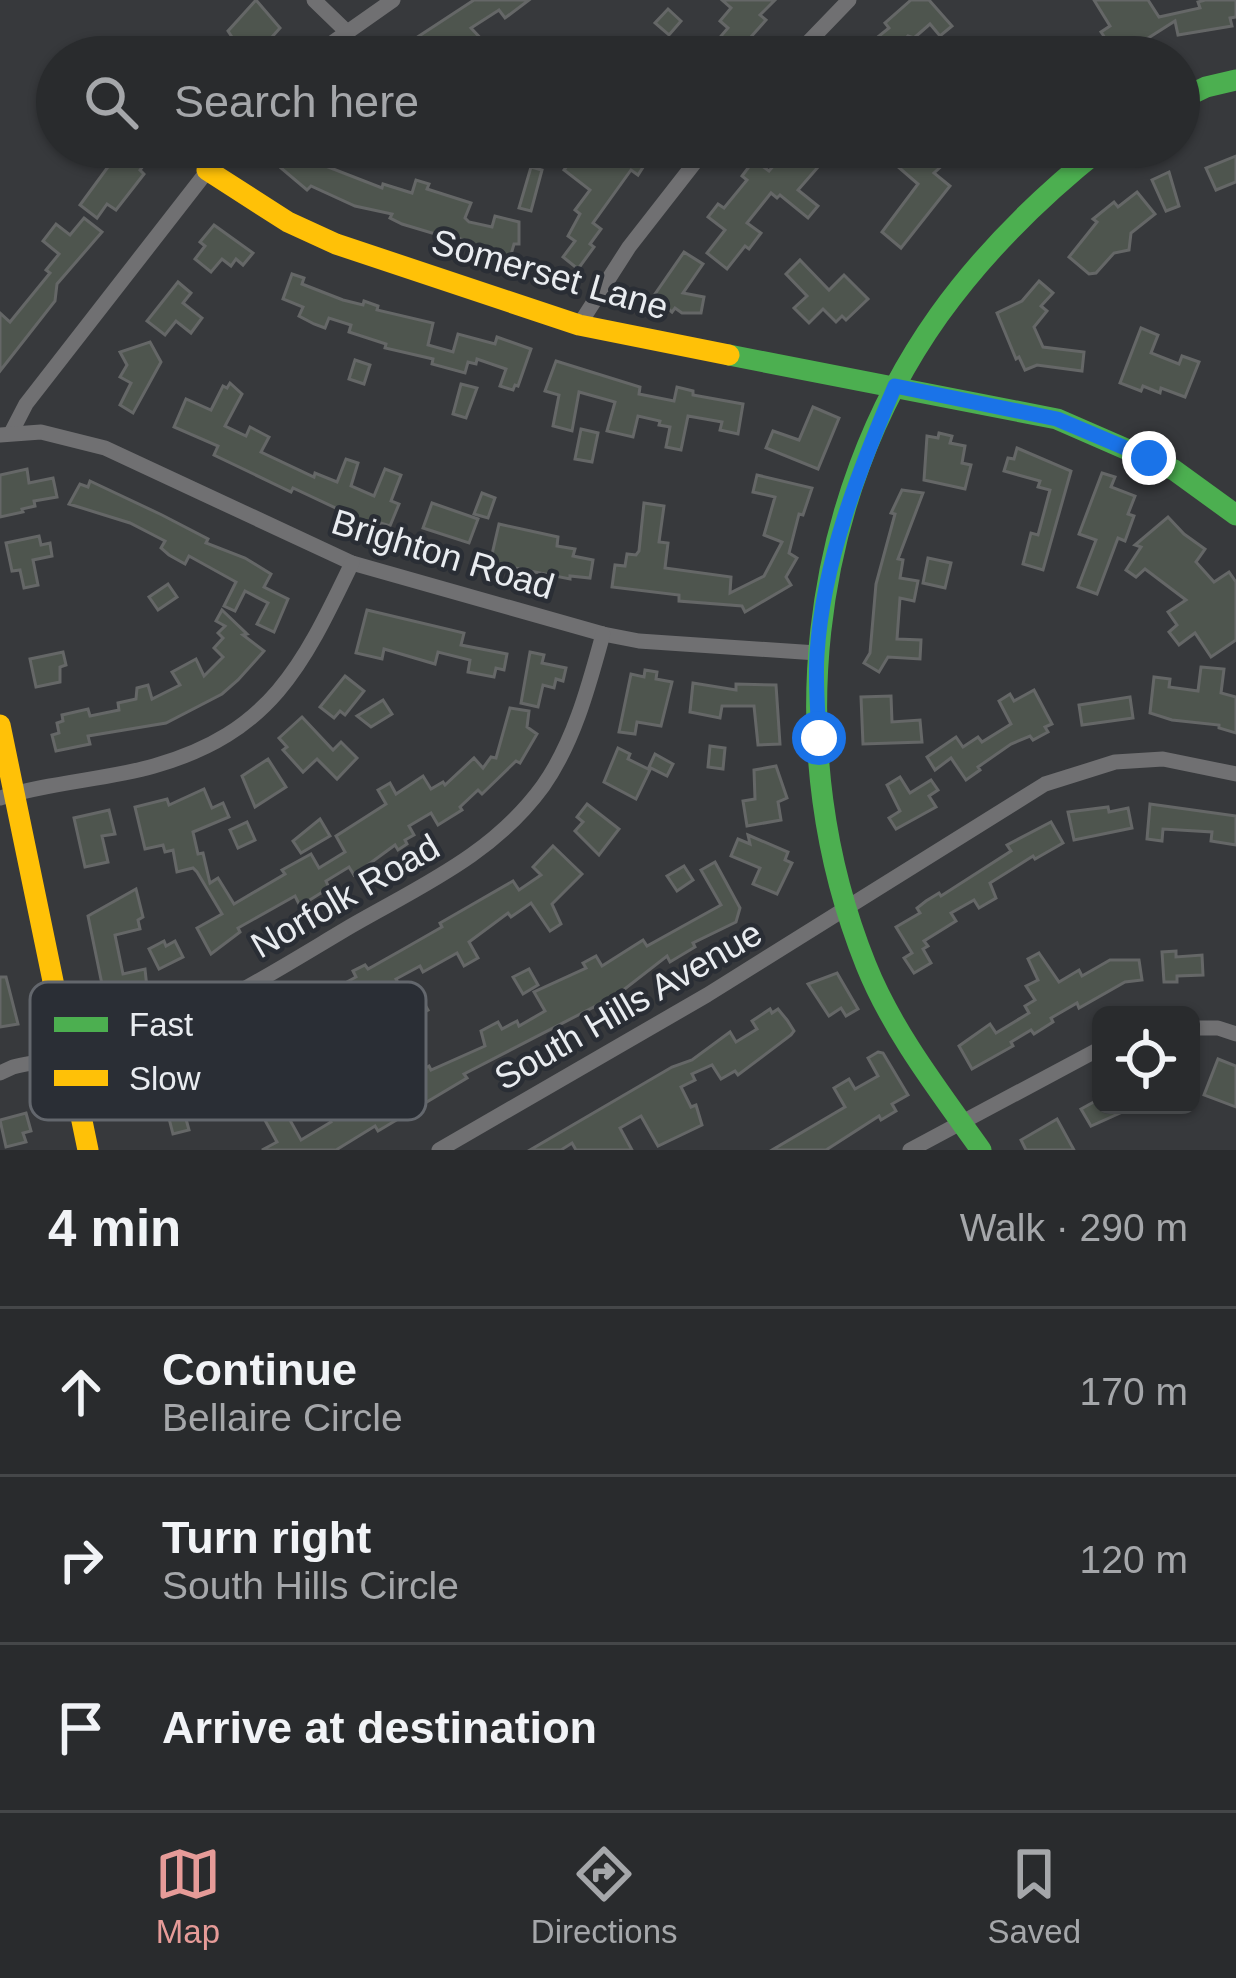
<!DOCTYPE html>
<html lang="en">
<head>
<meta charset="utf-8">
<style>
	body { margin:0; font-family:Helvetica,sans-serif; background:#313335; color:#f1f3f6 }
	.controls { position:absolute; right:36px; bottom:36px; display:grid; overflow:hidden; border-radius:18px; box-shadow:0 3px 9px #0004 }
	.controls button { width:108px; height:108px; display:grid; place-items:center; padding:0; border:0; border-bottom:3px solid #454749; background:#292b2d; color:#f1f3f6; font:60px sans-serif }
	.stop { position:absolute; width:36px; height:36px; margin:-27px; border:9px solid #1a73e8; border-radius:50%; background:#fff }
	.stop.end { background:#1a73e8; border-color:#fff; box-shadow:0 3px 12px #0008 }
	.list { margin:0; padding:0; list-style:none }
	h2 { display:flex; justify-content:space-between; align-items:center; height:156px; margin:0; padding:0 48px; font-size:51px }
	h2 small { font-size:39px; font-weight:400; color:#a5a7aa }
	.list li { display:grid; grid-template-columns:78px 1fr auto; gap:36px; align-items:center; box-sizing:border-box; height:168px; padding:0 48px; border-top:3px solid #454749 }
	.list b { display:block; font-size:45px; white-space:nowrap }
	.list p { margin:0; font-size:39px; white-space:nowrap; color:#a5a7aa }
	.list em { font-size:39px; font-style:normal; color:#a5a7aa }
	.icon { flex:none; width:66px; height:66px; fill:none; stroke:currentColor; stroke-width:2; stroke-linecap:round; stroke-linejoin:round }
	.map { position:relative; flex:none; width:1236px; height:1150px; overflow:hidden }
	.search { position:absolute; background:#292b2d; box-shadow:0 3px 9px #0004; left:36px; right:36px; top:36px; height:132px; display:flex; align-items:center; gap:30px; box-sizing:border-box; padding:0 42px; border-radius:66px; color:#a5a7aa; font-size:45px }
	.sheet { height:660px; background:#292b2d }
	nav { display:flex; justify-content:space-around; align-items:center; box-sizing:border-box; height:168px; border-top:3px solid #454749; background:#292b2d; font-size:33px; color:#a5a7aa }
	nav a { display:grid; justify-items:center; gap:6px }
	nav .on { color:#e69b98 }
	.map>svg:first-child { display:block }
	.building { fill:#4e554e; stroke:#656767; stroke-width:3 }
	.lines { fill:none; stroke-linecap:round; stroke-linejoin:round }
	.street { stroke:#707072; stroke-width:15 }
	.fast { stroke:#4caf50; stroke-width:21 }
	.slow { stroke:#ffc107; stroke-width:21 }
	.route { stroke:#1a73e8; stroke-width:15 }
	.labels { text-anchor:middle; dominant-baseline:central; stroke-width:9; stroke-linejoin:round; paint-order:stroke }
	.street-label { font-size:36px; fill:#e9ecf0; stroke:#2a2e35 }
	.key { fill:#2a2e35; stroke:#63676d; stroke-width:3 }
	.key-label { font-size:33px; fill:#e9ecf0 }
</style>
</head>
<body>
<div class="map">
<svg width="1236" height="1150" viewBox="0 0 1236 1150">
	<rect width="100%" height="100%" fill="#37393c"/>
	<!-- building -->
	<g class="building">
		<polygon points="256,0 280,28 254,57 245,57 228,31"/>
		<polygon points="474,0 529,0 505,18 499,10 471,28 487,45 475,57 467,57 453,43 431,57 387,57"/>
		<polygon points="722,0 775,0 760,15 766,20 733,57 703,57 728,28 720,21 731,8"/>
		<polygon points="911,0 929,0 952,26 940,36 930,24 914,38 908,36 885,57 853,57 889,28 885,23"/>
		<polygon points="1094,0 1148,0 1159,17 1200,8 1198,2 1205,0 1236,0 1236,17 1230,18 1232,26 1178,35 1175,21 1131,49 1136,57 1092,57 1110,45 1101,32 1110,26"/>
		<polygon points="668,9 681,21 669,35 655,23"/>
		<polygon points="105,147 157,147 140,170 144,174 116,210 107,204 97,218 80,205 116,156"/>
		<polygon points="291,147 340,147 328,167 382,188 383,184 412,193 416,180 429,184 427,189 471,203 465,218 469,222 492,227 495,216 519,222 519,244 514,244 510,258 493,253 456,237 455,240 402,224 390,218 392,214 355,206 311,186 307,190 281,168 291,155"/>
		<polygon points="581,147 594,156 600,147 614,155 619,147 656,147 638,175 631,170 593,223 601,229 590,244 594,247 578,269 563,257 575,241 568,236 580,214 575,210 590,190 564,170"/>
		<polygon points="790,147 822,147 818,152 825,159 798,190 818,206 808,218 780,195 777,198 771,193 747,223 761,233 749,249 745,246 727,269 707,253 725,230 708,217 718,204 724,208 747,180 742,176 754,160 769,171"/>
		<polygon points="922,147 932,147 946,162 934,173 950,186 901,248 882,232 918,184 896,165 908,151 913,156"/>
		<polygon points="1236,156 1236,182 1216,190 1206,168"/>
		<polygon points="531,167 542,170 531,211 519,208"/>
		<polygon points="1169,172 1179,206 1166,211 1152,180"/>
		<polygon points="1137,192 1155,214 1131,233 1129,250 1114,253 1096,273 1089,274 1069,257 1097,222 1093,219 1114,202 1118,207"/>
		<polygon points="84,218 102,232 57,284 55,301 0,371 0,313 10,322 50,273 46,270 59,254 43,241 56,224 70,235"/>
		<polygon points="214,225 253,253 243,265 236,259 231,266 222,259 211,272 195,259 205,246 200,242"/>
		<polygon points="684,252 703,264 683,293 704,297 701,313 682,313 675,308 672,312 653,297"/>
		<polygon points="800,260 829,290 844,275 868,299 846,320 842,316 836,322 823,309 809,323 794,308 807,296 786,274"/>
		<polygon points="292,274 304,278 302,284 343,300 363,305 364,301 378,306 377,310 433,323 428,345 453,352 458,334 495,344 497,337 531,349 518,386 515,385 513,390 500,386 506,369 477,359 476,364 468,362 465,373 432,364 433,359 385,348 386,344 349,332 351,325 329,318 325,328 314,324 299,316 303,307 283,299"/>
		<polygon points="1039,281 1053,293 1041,306 1047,311 1034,327 1043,347 1084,352 1082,371 1037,365 1025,370 1019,357 1016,359 997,313 1022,301"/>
		<polygon points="178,282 191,293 183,303 202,318 191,333 176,321 165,335 147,321"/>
		<polygon points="1141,328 1158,335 1151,353 1179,364 1182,356 1199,362 1185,397 1161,388 1160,393 1143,386 1141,391 1120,383"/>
		<polygon points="150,342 161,362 133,413 120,405 131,383 120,377 127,365 120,352"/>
		<polygon points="355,360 370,365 364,384 349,379"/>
		<polygon points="556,361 640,387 639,394 674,401 677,387 693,391 693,395 743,404 738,434 720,430 722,422 688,416 681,450 666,447 670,427 659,425 660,421 638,416 633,437 607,431 615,402 579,392 572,431 553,426 559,395 545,391"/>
		<polygon points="230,383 242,394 225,426 246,436 250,427 269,437 261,452 314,477 315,473 337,482 346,459 358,463 351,486 374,496 385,469 401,475 391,501 399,504 390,526 381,523 374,526 293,488 291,492 214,455 218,446 174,427 186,399 211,410 223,386 227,388"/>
		<polygon points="461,384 477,388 466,418 453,414"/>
		<polygon points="813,407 839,418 818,469 766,448 773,431 799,440"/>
		<polygon points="581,429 598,433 592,462 575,459"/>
		<polygon points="939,433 952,436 950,443 965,446 962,463 971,465 965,489 924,480 927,436 938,438"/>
		<polygon points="1017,448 1071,471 1043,570 1023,564 1031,533 1038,535 1050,490 1038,487 1040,481 1004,471 1008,458 1014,459"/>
		<polygon points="27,469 29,483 53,478 57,497 34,501 35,506 22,509 23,512 0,517 0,475"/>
		<polygon points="1102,473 1115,477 1111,487 1135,496 1128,514 1134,516 1125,541 1118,538 1097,594 1078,587 1096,540 1079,534"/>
		<polygon points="757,475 812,488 803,515 799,514 789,553 797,558 786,577 791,585 745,612 742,606 679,601 679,595 612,587 615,565 625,566 627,554 636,555 639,551 644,503 664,506 659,542 668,543 665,568 731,577 730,593 764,576 782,542 764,535 775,497 753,492"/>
		<polygon points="90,481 162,515 208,539 206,543 245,558 271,574 264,587 288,599 274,632 257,624 268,603 245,591 235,611 224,606 236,582 189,556 185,564 169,555 161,548 165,541 130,523 69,504 80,484 88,487"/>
		<polygon points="902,490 923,493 898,559 903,560 900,578 918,581 914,601 900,598 897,639 921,640 920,659 888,657 879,672 864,663 870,653 876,584 895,514 891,513"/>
		<polygon points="482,493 495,498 488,518 474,514"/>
		<polygon points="432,503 478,519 469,543 423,528"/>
		<polygon points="1168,517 1184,534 1205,549 1196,562 1214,582 1229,572 1236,582 1236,640 1211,657 1195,633 1179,645 1169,632 1177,625 1168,612 1186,600 1145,569 1136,577 1126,570 1141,547 1135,545"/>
		<polygon points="499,524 558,537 557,546 575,549 573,556 593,560 590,578 570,576 570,579 490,563"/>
		<polygon points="39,536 41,545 50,543 52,556 33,560 38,585 24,588 20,570 12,571 6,543"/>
		<polygon points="928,558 951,563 945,588 923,583"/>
		<polygon points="168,584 177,597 158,610 149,597"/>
		<polygon points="222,610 247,634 243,635 264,651 238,680 222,694 166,723 88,736 90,744 56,751 52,735 59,733 57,723 63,721 62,715 88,709 90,716 119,710 118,703 136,699 137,688 148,685 152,699 180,685 172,672 196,659 204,676 223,657 214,648 223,638 218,633 225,626 216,621"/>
		<polygon points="367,610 464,633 461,645 507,654 504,670 496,668 494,677 468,672 470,660 438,652 435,664 384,649 382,659 356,653"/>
		<polygon points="63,652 66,665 60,667 60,682 36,687 30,659"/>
		<polygon points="530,652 544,655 542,663 566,668 563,681 556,679 554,688 543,685 538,707 521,703"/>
		<polygon points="1201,667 1224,669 1221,693 1236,697 1236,733 1219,728 1219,725 1172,720 1150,713 1154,677 1170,679 1169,687 1198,691"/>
		<polygon points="645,670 657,672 656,679 672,682 661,726 637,722 635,734 619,732 631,674 644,677"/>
		<polygon points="345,676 364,691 345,715 340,711 334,718 320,707"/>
		<polygon points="693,683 736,690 736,684 776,685 780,744 758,745 754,706 722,706 720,718 690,712"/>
		<polygon points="1034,690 1052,724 1045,727 1048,732 1033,740 1030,736 1011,744 978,767 980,770 966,780 951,758 935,770 927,757 956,737 963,747 978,737 982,742 1011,724 999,701 1010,694 1014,701"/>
		<polygon points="891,696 892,722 920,720 922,742 863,744 861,697"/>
		<polygon points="1130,697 1133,718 1082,725 1079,705"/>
		<polygon points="383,700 392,714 371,727 357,716"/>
		<polygon points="510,708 529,711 527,727 537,734 520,763 516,761 482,794 478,790 460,807 462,810 438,825 431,813 409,826 414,835 405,840 407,844 398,850 395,845 354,875 349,867 326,881 329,888 300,906 295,896 238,928 240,932 211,954 197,928 222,914 197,872 193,868 177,872 173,850 165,852 163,845 145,849 135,807 167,799 169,805 204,789 212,808 223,803 229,817 193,832 198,854 203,853 210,883 218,878 234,904 285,874 282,870 311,854 319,868 345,852 336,836 386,804 378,790 390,783 396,794 423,776 431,789 443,782 445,785 474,758 483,768 491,757 496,758"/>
		<polygon points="302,717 333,750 341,742 357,758 337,779 317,759 303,772 283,750 287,747 279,738"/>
		<polygon points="710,746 725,748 723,769 708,767"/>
		<polygon points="618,748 630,754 628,759 650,770 636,799 604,782"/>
		<polygon points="655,754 673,764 667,776 649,767"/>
		<polygon points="268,759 286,787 255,807 242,776"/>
		<polygon points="776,766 787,798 778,802 781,820 747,826 743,801 755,799 754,770"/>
		<polygon points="900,777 910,793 931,780 938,790 929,796 936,807 896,829 889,818 900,811 887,785"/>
		<polygon points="587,804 619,829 599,855 575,831 583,822 577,817"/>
		<polygon points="1150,804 1236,816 1236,845 1211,841 1212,832 1163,829 1162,841 1147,839"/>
		<polygon points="1108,807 1109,812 1128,808 1132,828 1074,840 1068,812"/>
		<polygon points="109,810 115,834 102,836 108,862 85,867 74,818"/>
		<polygon points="320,819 330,836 301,853 293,841"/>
		<polygon points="247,822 255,840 238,848 230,830"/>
		<polygon points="1051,822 1063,843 1035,859 1033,856 990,883 996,898 979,908 974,900 951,913 956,921 924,941 928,946 923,949 931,963 914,973 904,958 912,953 896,927 920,913 917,908 926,901 939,893 941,896 1011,851 1007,845"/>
		<polygon points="748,835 788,852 785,860 792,863 777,894 753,884 760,868 731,856 738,839 750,844"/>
		<polygon points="553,846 582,874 552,904 561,924 550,931 531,903 511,917 508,913 469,942 478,958 464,966 457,953 423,972 420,966 396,979 403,992 388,1000 386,996 359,1010 362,1015 339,1034 329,1017 323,1021 312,1001 356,977 353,971 365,965 368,969 400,951 442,927 440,923 513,881 519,890 541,875 533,867"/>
		<polygon points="715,862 740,908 736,922 693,943 695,947 670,962 667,956 617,995 464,1074 467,1078 378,1131 375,1126 336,1150 262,1150 277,1142 261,1113 280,1102 301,1140 331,1122 310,1086 312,1081 322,1076 343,1114 368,1100 371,1105 393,1092 391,1087 412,1069 415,1074 429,1066 431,1070 485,1046 481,1031 498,1022 502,1029 517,1021 519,1026 545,1011 534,992 586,968 583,963 596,956 602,966 643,940 647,946 721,905 701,870"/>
		<polygon points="684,866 693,880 677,891 667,876"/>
		<polygon points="136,889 143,917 138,920 140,929 115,935 123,974 145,969 147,988 105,999 88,916"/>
		<polygon points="164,941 166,946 175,941 183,957 159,969 149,949"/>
		<polygon points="1176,951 1176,957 1202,955 1203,975 1177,976 1177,982 1164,982 1162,952"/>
		<polygon points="1039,953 1059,982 1079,970 1082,976 1110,960 1139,960 1142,980 1125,982 1079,1008 1077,1003 1051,1018 1053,1022 1034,1034 1031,1030 1011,1042 1013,1046 972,1069 959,1046 990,1024 996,1033 1029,1013 1025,1006 1035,1000 1026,986 1038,980 1028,959"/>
		<polygon points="529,969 538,985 523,994 513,977"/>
		<polygon points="837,973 858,1009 846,1016 841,1008 829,1016 808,984"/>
		<polygon points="0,977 6,977 18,1024 0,1027"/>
		<polygon points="419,994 428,1010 414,1017 406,1002"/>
		<polygon points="295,1005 302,1018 297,1020 308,1040 270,1062 273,1068 237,1086 250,1110 234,1119 220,1091 183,1108 189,1130 173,1134 165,1103 135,1111 134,1106 125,1109 118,1078 133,1073 134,1078 158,1071 160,1075 204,1052 233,1041 235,1045 277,1024 273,1017"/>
		<polygon points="770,1009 772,1013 778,1009 787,1020 794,1031 791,1035 738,1075 735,1071 721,1079 712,1065 692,1074 695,1080 681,1087 691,1107 696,1105 702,1125 658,1146 641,1116 620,1128 632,1150 576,1150 572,1143 561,1150 530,1150 672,1067 692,1060 730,1032 736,1042 757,1029 752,1021"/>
		<polygon points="878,1052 883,1053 908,1095 892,1104 896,1111 881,1120 879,1116 826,1150 772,1150 845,1107 834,1088 849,1079 855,1089 878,1076 868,1058"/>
		<polygon points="1218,1059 1236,1066 1236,1107 1204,1095"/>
		<polygon points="1101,1098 1101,1105 1138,1105 1091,1126 1081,1109"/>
		<polygon points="26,1113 31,1131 23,1133 26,1142 6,1147 0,1120"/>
		<polygon points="1057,1119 1074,1150 1026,1150 1021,1140"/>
	</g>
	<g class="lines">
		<!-- street -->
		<g class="street">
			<polyline points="314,0 346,31"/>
			<polyline points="312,57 393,0"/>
			<polyline points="794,57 849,0"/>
			<polyline points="579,325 629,247 707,147"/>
			<polyline points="11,433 26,404 226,147"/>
			<polyline points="0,435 41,432 105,448 352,563 603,634 639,641 817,653"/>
			<path d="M0,798C50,782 104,780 154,766C271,733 303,665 352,563"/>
			<polyline points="1191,1028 1218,1028 1236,1034"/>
			<path d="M0,1073L13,1067C51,1058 92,1055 128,1043C205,1016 277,970 346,929C418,887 492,856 543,786C574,742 589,685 603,634"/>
			<polyline points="439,1150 707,995 1045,784 1115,762 1163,759 1236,774"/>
			<polyline points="910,1150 1101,1048"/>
		</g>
		<!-- fast -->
		<g class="fast">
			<polyline points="1179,100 1206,87 1236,80"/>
			<polyline points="729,355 1057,419 1174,470 1236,515"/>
			<path d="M981,1150C939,1091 893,1032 866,965C781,754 806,502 939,315C985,251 1041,196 1103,147"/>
		</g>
		<!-- slow -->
		<g class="slow">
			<polyline points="207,170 288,222 336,244 579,325 729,355"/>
			<polyline points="0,725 88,1150"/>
		</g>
	</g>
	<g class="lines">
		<!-- route -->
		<path class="route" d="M819,738C818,710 815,681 817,654C823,561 859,470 895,386L1057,419L1149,458"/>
	</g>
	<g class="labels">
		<!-- street labels -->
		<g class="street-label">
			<text transform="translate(550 274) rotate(16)">Somerset Lane</text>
			<text transform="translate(443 554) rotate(17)">Brighton Road</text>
			<text transform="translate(345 896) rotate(-30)">Norfolk Road</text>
			<text transform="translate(628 1005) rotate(-30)">South Hills Avenue</text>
		</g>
	</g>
	<!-- legend -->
	<rect x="30" y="982" width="396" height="138" rx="18" class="key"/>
	<rect x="54" y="1017" width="54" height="15" fill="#4caf50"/>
	<rect x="54" y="1070" width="54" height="16" fill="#ffc107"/>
	<g class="key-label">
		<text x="129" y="1036">Fast</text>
		<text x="129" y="1090">Slow</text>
	</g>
</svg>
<div class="controls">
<button><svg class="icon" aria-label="locate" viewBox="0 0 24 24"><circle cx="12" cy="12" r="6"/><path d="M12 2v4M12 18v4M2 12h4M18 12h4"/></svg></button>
</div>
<div class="stop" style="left:819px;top:738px"></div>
<div class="stop end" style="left:1149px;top:458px"></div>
<div class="search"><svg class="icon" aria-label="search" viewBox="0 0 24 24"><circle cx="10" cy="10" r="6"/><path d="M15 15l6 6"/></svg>Search here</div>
</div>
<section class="sheet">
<h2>4 min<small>Walk · 290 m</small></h2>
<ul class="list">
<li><svg class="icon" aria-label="ahead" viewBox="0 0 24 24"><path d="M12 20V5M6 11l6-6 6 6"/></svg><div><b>Continue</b><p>Bellaire Circle</p></div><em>170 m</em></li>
<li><svg class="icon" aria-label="right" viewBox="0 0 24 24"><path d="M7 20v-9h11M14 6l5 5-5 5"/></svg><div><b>Turn right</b><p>South Hills Circle</p></div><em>120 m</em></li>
<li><svg class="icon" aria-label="arrive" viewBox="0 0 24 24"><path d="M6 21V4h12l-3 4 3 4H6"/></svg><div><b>Arrive at destination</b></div></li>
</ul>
</section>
<nav>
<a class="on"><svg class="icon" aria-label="map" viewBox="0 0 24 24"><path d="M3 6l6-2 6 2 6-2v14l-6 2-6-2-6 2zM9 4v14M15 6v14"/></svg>Map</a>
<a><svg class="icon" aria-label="directions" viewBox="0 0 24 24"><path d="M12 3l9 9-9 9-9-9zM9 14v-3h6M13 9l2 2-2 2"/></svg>Directions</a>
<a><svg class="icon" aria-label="saved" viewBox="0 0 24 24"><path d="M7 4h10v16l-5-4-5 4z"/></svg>Saved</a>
</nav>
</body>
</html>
